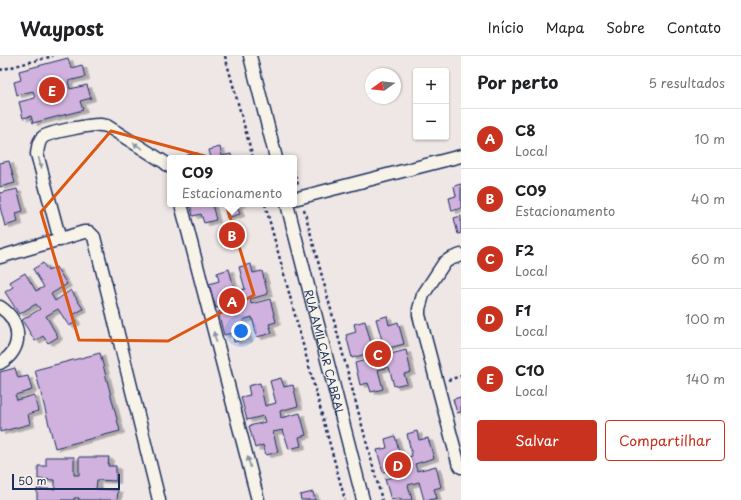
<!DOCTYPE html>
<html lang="pt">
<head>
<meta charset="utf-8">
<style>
	body { margin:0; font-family:"Playpen Sans",sans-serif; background:#f6f6f6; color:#202124 }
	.controls { position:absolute; right:12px; top:12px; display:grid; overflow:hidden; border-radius:4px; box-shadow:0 1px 3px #0004 }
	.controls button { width:36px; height:36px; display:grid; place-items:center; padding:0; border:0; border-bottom:1px solid #e0e0e0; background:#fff; color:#202124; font:20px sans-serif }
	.compass { position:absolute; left:365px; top:12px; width:36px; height:36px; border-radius:50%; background:#fff; box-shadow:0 1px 3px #0004; rotate:255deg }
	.scale { position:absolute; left:12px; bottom:10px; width:108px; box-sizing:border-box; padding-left:4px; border:2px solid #1b2f5e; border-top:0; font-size:11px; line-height:14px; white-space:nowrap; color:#1b2f5e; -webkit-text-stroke:3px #f7f3e8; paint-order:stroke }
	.you { position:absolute; left:241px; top:275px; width:14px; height:14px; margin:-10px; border:3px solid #fff; border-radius:50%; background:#1a73e8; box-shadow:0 0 0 6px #1a73e833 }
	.badge { display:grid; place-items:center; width:26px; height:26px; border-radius:50%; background:#c8321e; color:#fff; font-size:13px; font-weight:700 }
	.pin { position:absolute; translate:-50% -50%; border:2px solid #fff; box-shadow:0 1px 4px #0006 }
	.popup { position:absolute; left:167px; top:99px; width:130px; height:52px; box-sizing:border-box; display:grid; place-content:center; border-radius:4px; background:#fff; filter:drop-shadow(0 1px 3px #0005); font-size:13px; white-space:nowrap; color:#757577 }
	.popup b { font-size:15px; color:#202124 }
	.popup::after { content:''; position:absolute; left:50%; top:100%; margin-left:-8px; border:8px solid transparent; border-top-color:#fff }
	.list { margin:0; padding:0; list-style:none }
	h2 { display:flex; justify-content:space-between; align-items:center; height:52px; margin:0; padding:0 16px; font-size:17px }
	h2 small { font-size:13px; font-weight:400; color:#757577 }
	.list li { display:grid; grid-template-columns:26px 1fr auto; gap:12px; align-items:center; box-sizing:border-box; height:60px; padding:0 16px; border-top:1px solid #e0e0e0 }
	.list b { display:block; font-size:15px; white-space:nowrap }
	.list p { margin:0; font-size:13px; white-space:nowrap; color:#757577 }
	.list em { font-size:13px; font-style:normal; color:#757577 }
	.actions { display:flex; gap:8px; padding:12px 16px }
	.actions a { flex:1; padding:9px 0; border:1px solid #c8321e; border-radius:4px; text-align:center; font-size:14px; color:#c8321e }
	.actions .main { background:#c8321e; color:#fff }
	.map { position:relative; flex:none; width:461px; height:444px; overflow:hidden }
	header { display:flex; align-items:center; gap:24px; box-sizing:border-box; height:56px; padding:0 20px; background:#fff; border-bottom:1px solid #e0e0e0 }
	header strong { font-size:19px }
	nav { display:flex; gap:22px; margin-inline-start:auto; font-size:14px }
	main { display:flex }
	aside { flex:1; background:#fff }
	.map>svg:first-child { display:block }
	.building { fill:#d1b1de; stroke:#1b2f5e; filter:url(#shadow) }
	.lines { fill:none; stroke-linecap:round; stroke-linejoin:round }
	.street-casing { stroke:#1b2f5e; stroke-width:15 }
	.path { stroke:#1b2f5e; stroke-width:2.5; stroke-dasharray:3 3; stroke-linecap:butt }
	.street { stroke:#f7f3e8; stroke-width:12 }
	.oneway { fill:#8991a3 }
	.marked { fill:none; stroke:#de5710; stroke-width:3; stroke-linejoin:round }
	.labels { text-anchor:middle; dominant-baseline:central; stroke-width:3.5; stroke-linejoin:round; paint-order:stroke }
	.street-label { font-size:11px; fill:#1b2f5e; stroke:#f7f3e8 }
</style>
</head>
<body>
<header>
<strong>Waypost</strong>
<nav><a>Início</a><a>Mapa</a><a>Sobre</a><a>Contato</a></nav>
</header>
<main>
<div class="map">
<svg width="461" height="444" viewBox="0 0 461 444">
	<defs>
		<filter id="shadow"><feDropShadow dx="4.5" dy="2.5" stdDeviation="0" flood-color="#0004"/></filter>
	</defs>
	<rect width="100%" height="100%" fill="#efe6e6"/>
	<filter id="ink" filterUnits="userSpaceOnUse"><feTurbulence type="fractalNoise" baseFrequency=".025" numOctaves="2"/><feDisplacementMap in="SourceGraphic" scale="8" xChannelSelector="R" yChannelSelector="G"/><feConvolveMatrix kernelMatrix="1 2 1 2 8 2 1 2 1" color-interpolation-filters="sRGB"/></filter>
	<g filter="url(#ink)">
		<!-- building -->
		<g class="building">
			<polygon points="68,2 71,12 82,9 85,21 68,25 70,33 87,29 91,42 80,45 83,54 33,67 31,60 23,62 19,46 35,42 33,35 17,39 14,26 21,24 19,15"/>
			<polygon points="220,91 222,100 231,98 232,102 211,102 209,94"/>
			<polygon points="198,97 199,102 188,102 187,99"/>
			<polygon points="9,105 15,127 0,131 0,106 0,107"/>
			<polygon points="461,128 461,152 452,155 449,142 456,140 454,130"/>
			<polygon points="17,133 23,155 16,157 18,166 5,170 0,151 0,137"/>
			<polygon points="190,148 212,148 216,164 204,167 201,158 193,160"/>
			<polygon points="224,148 242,148 237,149 240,158 227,162"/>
			<polygon points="461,160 461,177 458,178 454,162"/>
			<polygon points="43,207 48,215 56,211 67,228 51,238 55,245 71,234 83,253 73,259 76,266 69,270 58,253 46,260 58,281 48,287 43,280 35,285 22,264 40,253 36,248 19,258 5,236 13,231 10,226 25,217 36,235 44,231 33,213"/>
			<polygon points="251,208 253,217 262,215 268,238 250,243 251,248 270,243 276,266 269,268 272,277 257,281 252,261 243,264 248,283 234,286 232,277 224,279 218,256 233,252 232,248 216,252 209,228 219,225 217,217 229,213 235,236 245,233 239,211"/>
			<polygon points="387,260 389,269 398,266 404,288 385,293 387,299 406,294 411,316 404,318 407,327 394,330 389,311 378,314 383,333 371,336 368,327 360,329 355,307 370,303 369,297 352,302 346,279 356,276 354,268 365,265 371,287 382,284 376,263"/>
			<polygon points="100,297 120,375 55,392 35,314"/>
			<polygon points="15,312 18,322 28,320 32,334 15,339 17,344 34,339 38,355 28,358 30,368 0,376 0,316"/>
			<polygon points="281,322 284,331 293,329 298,350 280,355 281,362 300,357 306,379 299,381 301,390 289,393 283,374 273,376 278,396 266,399 263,389 255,392 249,370 265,366 263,360 247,364 241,341 250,339 248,330 260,327 265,350 276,347 270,325"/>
			<polygon points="461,341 461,356 457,357 453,343"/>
			<polygon points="417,375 419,384 428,382 434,402 415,408 417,415 436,410 441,431 434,433 437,442 429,444 424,444 419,426 408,429 412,444 400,444 399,442 391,444 385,423 401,419 399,412 383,416 377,394 387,392 385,383 395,380 401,403 412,400 407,378"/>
			<polygon points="46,401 74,401 74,419 79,419 79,401 109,401 108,410 116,410 116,425 97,424 96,433 118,434 117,444 79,444 79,442 74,442 74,444 37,444 37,433 55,433 55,424 38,423 38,410 46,410"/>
			<polygon points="313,436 315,444 301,444 300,439"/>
		</g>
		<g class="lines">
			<defs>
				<g id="street">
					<polyline points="250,0 276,102"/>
					<polyline points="294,143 461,100"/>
					<polyline points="181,148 258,444"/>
					<path id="s1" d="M287,148L363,444"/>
					<path d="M60,184L37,98C38,92 38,85 43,81C50,76 93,68 101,69C102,69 107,70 107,70L164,106L170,111"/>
					<polyline points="461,199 450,203 444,207 423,239 419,253 419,259 458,406 461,411"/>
					<polyline points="0,201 84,176 89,176 94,181 159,444"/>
					<path d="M0,251C22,265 24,294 0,307"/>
				</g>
			</defs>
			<!-- street casing -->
			<use href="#street" class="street-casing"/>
			<!-- path -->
			<g class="path">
				<polyline points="225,0 253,102"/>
				<polyline points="0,14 53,0"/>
				<polyline points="294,114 298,129"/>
				<polyline points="265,148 345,444"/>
				<polyline points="304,153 382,444"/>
				<polyline points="448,324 461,320"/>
			</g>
			<!-- street -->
			<use href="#street" class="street"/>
		</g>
		<!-- one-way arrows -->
		<defs><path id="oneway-solid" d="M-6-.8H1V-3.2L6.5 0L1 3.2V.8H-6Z"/></defs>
		<g class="oneway">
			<use href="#oneway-solid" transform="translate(138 90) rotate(-148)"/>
			<use href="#oneway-solid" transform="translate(40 107) rotate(75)"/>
			<use href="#oneway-solid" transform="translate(215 281) rotate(-105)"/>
			<use href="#oneway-solid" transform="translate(249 406) rotate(-105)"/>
		</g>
	</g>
	<!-- marked area -->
	<path class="marked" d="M111,75L212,102L254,239L168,285L79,284L41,156Z"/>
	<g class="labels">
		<!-- street labels -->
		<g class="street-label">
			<text stroke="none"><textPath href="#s1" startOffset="153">RUA AMILCAR CABRAL</textPath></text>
		</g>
	</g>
</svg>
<div class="controls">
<button>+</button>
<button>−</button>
</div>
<svg class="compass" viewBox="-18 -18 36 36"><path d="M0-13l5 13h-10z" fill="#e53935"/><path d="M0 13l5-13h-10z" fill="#757577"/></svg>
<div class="scale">50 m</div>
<div class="you"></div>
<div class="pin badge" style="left:232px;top:245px">A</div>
<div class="pin badge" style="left:232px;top:179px">B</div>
<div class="popup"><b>C09</b>Estacionamento</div>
<div class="pin badge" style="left:378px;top:298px">C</div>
<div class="pin badge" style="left:398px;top:409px">D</div>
<div class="pin badge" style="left:52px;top:34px">E</div>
</div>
<aside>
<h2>Por perto<small>5 resultados</small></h2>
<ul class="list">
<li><span class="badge">A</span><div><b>C8</b><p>Local</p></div><em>10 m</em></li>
<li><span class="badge">B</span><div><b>C09</b><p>Estacionamento</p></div><em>40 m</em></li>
<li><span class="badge">C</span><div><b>F2</b><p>Local</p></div><em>60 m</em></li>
<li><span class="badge">D</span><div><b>F1</b><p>Local</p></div><em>100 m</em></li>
<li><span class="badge">E</span><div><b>C10</b><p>Local</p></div><em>140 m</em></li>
</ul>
<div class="actions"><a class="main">Salvar</a><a>Compartilhar</a></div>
</aside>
</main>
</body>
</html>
